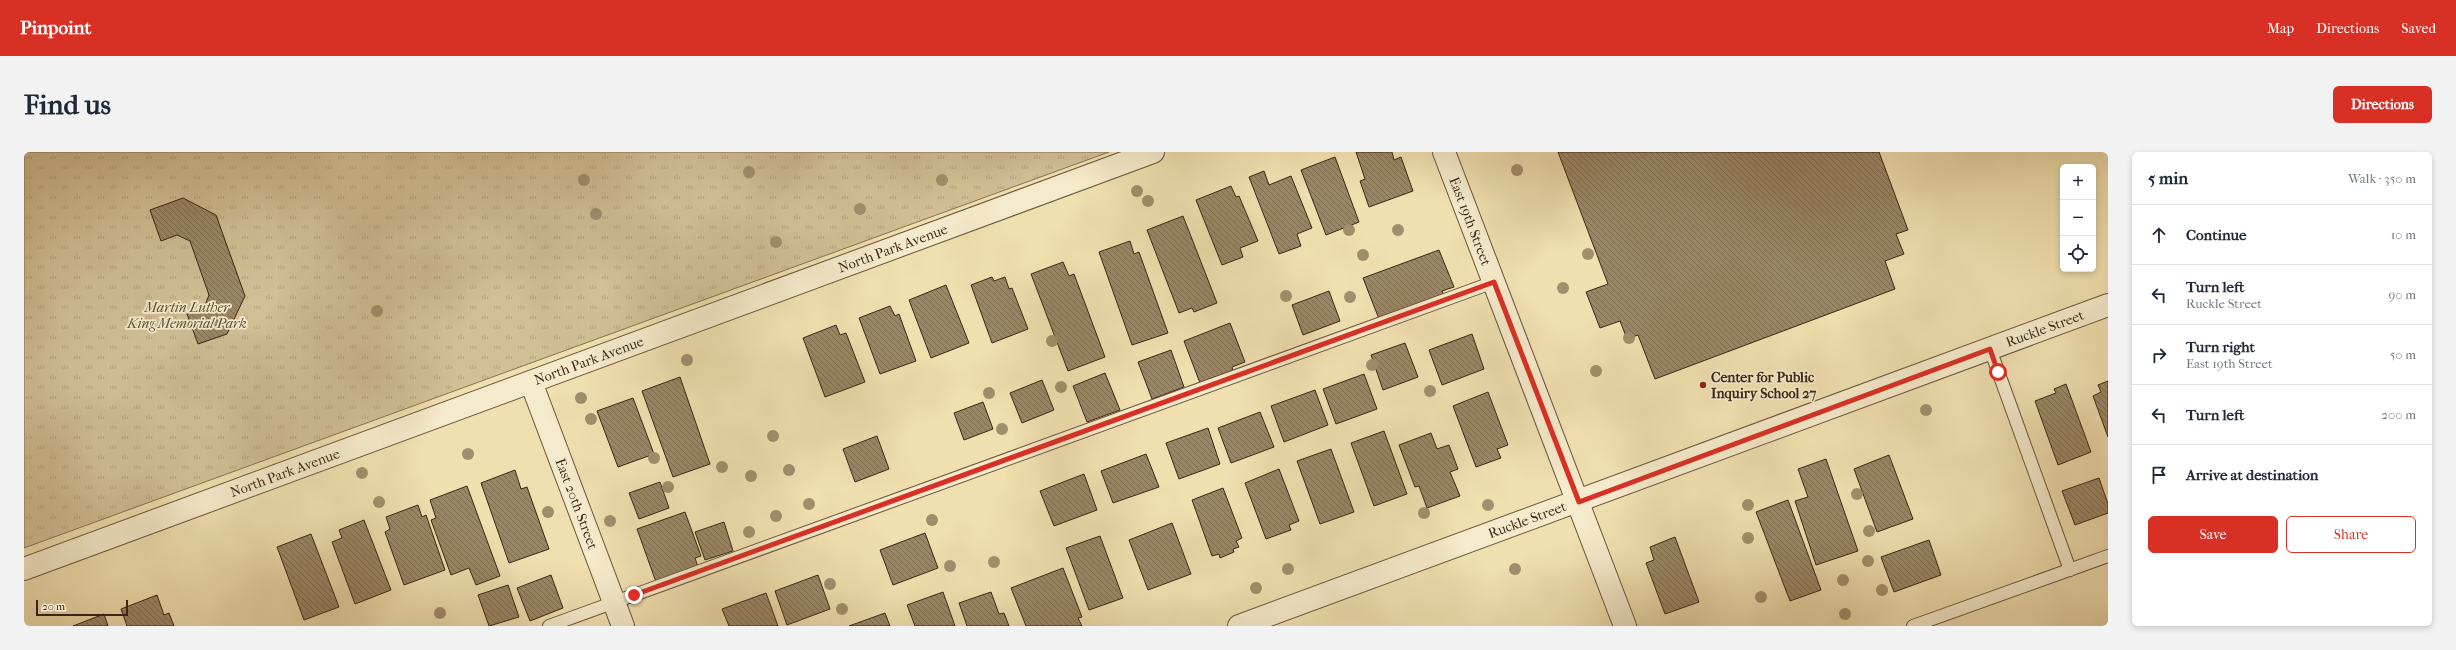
<!DOCTYPE html>
<html lang="en">
<head>
<meta charset="utf-8">
<style>
	body { margin:0; font-family:"IM FELL French Canon",serif; background:#f2f2f3; color:#1f2937 }
	.controls { position:absolute; right:12px; top:12px; display:grid; overflow:hidden; border-radius:6px; box-shadow:0 2px 6px #0003 }
	.controls button { width:36px; height:36px; display:grid; place-items:center; padding:0; border:0; border-bottom:1px solid #e0e1e3; background:#fff; color:#1f2937; font:20px sans-serif }
	.scale { position:absolute; left:12px; bottom:10px; width:92px; box-sizing:border-box; padding-left:4px; border:2px solid #3d2515; border-top:0; font-size:11px; line-height:14px; white-space:nowrap; color:#3d2515; -webkit-text-stroke:3px #f5eacb; paint-order:stroke }
	.stop { position:absolute; width:12px; height:12px; margin:-9px; border:3px solid #d93025; border-radius:50%; background:#fff }
	.stop.end { background:#d93025; border-color:#fff; box-shadow:0 1px 4px #0008 }
	.list { margin:0; padding:0; list-style:none }
	h2 { display:flex; justify-content:space-between; align-items:center; height:52px; margin:0; padding:0 16px; font-size:17px }
	h2 small { font-size:13px; font-weight:400; color:#747a83 }
	.list li { display:grid; grid-template-columns:26px 1fr auto; gap:12px; align-items:center; box-sizing:border-box; height:60px; padding:0 16px; border-top:1px solid #e0e1e3 }
	.list b { display:block; font-size:15px; white-space:nowrap }
	.list p { margin:0; font-size:13px; white-space:nowrap; color:#747a83 }
	.list em { font-size:13px; font-style:normal; color:#747a83 }
	.actions { display:flex; gap:8px; padding:12px 16px }
	.actions a { flex:1; padding:9px 0; border:1px solid #d93025; border-radius:6px; text-align:center; font-size:14px; color:#d93025 }
	.actions .main { background:#d93025; color:#fff }
	.icon { flex:none; width:22px; height:22px; fill:none; stroke:currentColor; stroke-width:2; stroke-linecap:round; stroke-linejoin:round }
	.map { position:relative; flex:none; width:2084px; height:474px; overflow:hidden; border-radius:6px }
	header { display:flex; align-items:center; gap:24px; box-sizing:border-box; height:56px; padding:0 20px; background:#d93025; color:#fff }
	header strong { font-size:19px }
	nav { display:flex; gap:22px; margin-inline-start:auto; font-size:14px }
	.intro { display:flex; align-items:center; justify-content:space-between; box-sizing:border-box; height:96px; padding:0 24px }
	h1 { margin:0; font-size:28px }
	.button { padding:10px 18px; border-radius:6px; background:#d93025; color:#fff; font-size:14px; font-weight:700 }
	main { display:flex; gap:24px; padding:0 24px }
	aside { flex:1; background:#fff; border-radius:6px; box-shadow:0 2px 6px #0003 }
	.map>svg:first-child { display:block }
	.grass { fill:url(#grass-tufts); stroke:#887255 }
	.building { fill:url(#building-back-hatch); stroke:#3d2515 }
	.lines { fill:none; stroke-linecap:round; stroke-linejoin:round }
	.service-casing { stroke:#6a543c; stroke-width:14 }
	.minor-casing { stroke:#6a543c; stroke-width:24 }
	.service { stroke:#f5eacb; stroke-width:12 }
	.minor { stroke:#f5eacb; stroke-width:22 }
	.tree { fill:#a28e6c }
	.route { stroke:#d93025; stroke-width:5 }
	.poi-dot { fill:#8f2418; stroke:#f5eacb; stroke-width:1.5 }
	.labels { text-anchor:middle; dominant-baseline:central; stroke-width:3.5; stroke-linejoin:round; paint-order:stroke }
	.street-label { font-size:14px; fill:#3d2515; stroke:#f5eacb }
	.park-label { font-size:14px; font-style:italic; fill:#624c35; stroke:#f5eacb }
	.poi-label { font-size:14px; font-weight:bold; fill:#3d2515; stroke:#f5eacb; text-anchor:start }
</style>
</head>
<body>
<header>
<strong>Pinpoint</strong>
<nav><a>Map</a><a>Directions</a><a>Saved</a></nav>
</header>
<div class="intro"><h1>Find us</h1><a class="button">Directions</a></div>
<main>
<div class="map">
<svg width="2084" height="474" viewBox="0 0 2084 474">
	<defs>
		<pattern id="grass-tufts" width="24" height="20" patternUnits="userSpaceOnUse"><rect width="24" height="20" fill="#d2bf95"/><path d="M3 7l-1-3M5 7V3M7 7l1-3M15 17l-1-3M17 17v-4M19 17l1-3" fill="none" stroke="#b5a480"/></pattern>
		<pattern id="building-back-hatch" width="6" height="6" patternUnits="userSpaceOnUse"><rect width="6" height="6" fill="#9a8665"/><path d="M-1 5l2 2M0 0l6 6M5-1l2 2" fill="none" stroke="#7f6d52"/></pattern>
	</defs>
	<rect width="100%" height="100%" fill="#f0dfaf"/>
	<filter id="stains"><feTurbulence type="fractalNoise" baseFrequency=".005" numOctaves="4"/><feColorMatrix values="0 0 0 0 .2 0 0 0 0 .09 0 0 0 0 .02 0 0 0 .5 -.17"/></filter>
	<radialGradient id="worn" r=".72"><stop offset=".6" stop-color="#630" stop-opacity="0"/><stop offset="1" stop-color="#630" stop-opacity=".3"/></radialGradient>
	<!-- grass -->
	<polygon class="grass" points="0,0 1085,0 0,396"/>
	<!-- building -->
	<g class="building">
		<polygon points="1332,0 1368,0 1370,8 1377,5 1389,39 1345,55 1336,29 1341,27"/>
		<polygon points="1534,0 1855,0 1884,78 1872,82 1880,102 1861,109 1871,137 1631,227 1614,183 1603,187 1596,169 1576,176 1562,140 1584,132"/>
		<polygon points="1311,5 1335,70 1302,83 1277,18"/>
		<polygon points="1240,19 1245,33 1267,24 1288,76 1273,82 1277,94 1255,102 1225,25"/>
		<polygon points="1207,34 1212,45 1215,44 1234,89 1216,96 1219,105 1198,113 1172,48"/>
		<polygon points="159,46 192,63 221,144 203,182 174,192 163,162 180,156 185,143 166,89 153,83 137,89 126,58"/>
		<polygon points="1159,64 1193,151 1170,160 1168,156 1155,161 1123,78"/>
		<polygon points="1106,89 1110,102 1115,100 1144,181 1108,193 1075,100"/>
		<polygon points="1415,98 1430,135 1418,139 1420,143 1355,167 1339,126"/>
		<polygon points="1039,110 1045,124 1050,122 1081,205 1044,219 1007,122"/>
		<polygon points="968,125 970,129 981,125 985,137 988,136 1004,177 968,191 947,133"/>
		<polygon points="922,133 945,191 907,206 885,148"/>
		<polygon points="1305,139 1316,169 1279,183 1268,153"/>
		<polygon points="866,154 871,164 875,162 892,209 856,222 835,166"/>
		<polygon points="1206,171 1221,210 1208,215 1209,219 1176,231 1160,189"/>
		<polygon points="812,173 816,183 822,181 841,230 801,245 779,186"/>
		<polygon points="1448,182 1460,217 1418,233 1405,198"/>
		<polygon points="1381,191 1394,225 1359,238 1347,203"/>
		<polygon points="1147,198 1160,235 1128,247 1114,210"/>
		<polygon points="1081,221 1096,258 1063,270 1049,234"/>
		<polygon points="1340,222 1353,257 1312,272 1299,237"/>
		<polygon points="656,225 686,312 649,325 618,239"/>
		<polygon points="1018,228 1030,258 998,271 986,241"/>
		<polygon points="2084,229 2084,285 2069,244 2077,240 2074,233"/>
		<polygon points="2042,232 2067,300 2034,313 2011,249 2032,241 2030,237"/>
		<polygon points="1291,238 1304,273 1260,290 1247,254"/>
		<polygon points="1464,240 1484,293 1473,297 1477,306 1452,315 1429,254"/>
		<polygon points="609,246 630,302 594,315 573,259"/>
		<polygon points="959,250 969,277 940,288 930,261"/>
		<polygon points="1236,260 1250,295 1207,311 1194,276"/>
		<polygon points="1184,276 1196,312 1155,327 1142,291"/>
		<polygon points="1360,279 1383,342 1350,354 1327,291"/>
		<polygon points="1407,281 1413,297 1425,293 1434,317 1426,320 1436,344 1403,356 1395,334 1391,335 1375,293"/>
		<polygon points="853,284 865,317 831,330 819,297"/>
		<polygon points="1307,297 1330,360 1296,372 1273,309"/>
		<polygon points="1122,302 1135,335 1089,351 1077,319"/>
		<polygon points="1865,303 1889,367 1853,380 1830,317"/>
		<polygon points="1802,307 1834,399 1792,413 1771,349 1784,345 1774,317"/>
		<polygon points="1255,317 1275,369 1265,373 1267,378 1242,387 1221,331"/>
		<polygon points="491,318 497,337 503,335 525,397 485,411 457,331"/>
		<polygon points="1060,322 1073,358 1030,374 1016,339"/>
		<polygon points="2075,326 2084,352 2084,361 2051,373 2038,339"/>
		<polygon points="636,330 645,356 615,367 605,341"/>
		<polygon points="443,334 476,424 452,433 445,416 427,423 407,368 412,366 406,348"/>
		<polygon points="1199,336 1218,386 1212,389 1215,395 1209,397 1210,400 1196,406 1195,402 1188,404 1168,348"/>
		<polygon points="1764,348 1797,438 1766,449 1732,360"/>
		<polygon points="394,353 398,365 402,363 421,418 380,433 361,380 366,377 362,365"/>
		<polygon points="661,360 677,404 671,406 674,415 632,430 613,377"/>
		<polygon points="340,368 367,438 331,452 308,390 318,386 315,378"/>
		<polygon points="700,370 709,399 681,408 671,380"/>
		<polygon points="1148,371 1167,422 1124,438 1105,388"/>
		<polygon points="901,381 914,416 869,433 856,398"/>
		<polygon points="287,382 315,455 280,468 253,395"/>
		<polygon points="1076,384 1099,446 1065,458 1042,396"/>
		<polygon points="1651,385 1675,450 1641,462 1622,411 1630,408 1626,395"/>
		<polygon points="1905,388 1917,423 1870,440 1857,405"/>
		<polygon points="1039,416 1058,465 1054,466 1058,474 1002,474 987,436"/>
		<polygon points="527,423 539,456 506,469 493,436"/>
		<polygon points="794,423 806,457 763,473 751,439"/>
		<polygon points="484,433 495,465 465,474 454,443"/>
		<polygon points="919,440 931,474 891,474 883,453"/>
		<polygon points="967,440 975,462 980,461 985,474 943,474 935,451"/>
		<polygon points="742,441 754,474 705,474 698,457"/>
		<polygon points="133,443 140,463 145,461 150,474 103,474 97,457"/>
		<polygon points="861,461 866,474 825,474"/>
		<polygon points="80,462 84,474 49,474"/>
	</g>
	<g class="lines">
		<defs>
			<g id="service">
				<polyline points="1966,197 2046,418"/>
				<polyline points="525,474 1470,130"/>
				<polyline points="1889,474 2084,404"/>
			</g>
			<g id="minor">
				<path id="s1" d="M1420,0L1601,474"/>
				<path id="s2" d="M507,230L599,474"/>
				<path id="s3" d="M0,417L1129,0"/>
				<path id="s4" d="M1215,474L2084,153"/>
			</g>
		</defs>
		<!-- service casing -->
		<use href="#service" class="service-casing"/>
		<!-- minor casing -->
		<use href="#minor" class="minor-casing"/>
		<!-- service -->
		<use href="#service" class="service"/>
		<!-- minor -->
		<use href="#minor" class="minor"/>
	</g>
	<!-- trees -->
	<g class="tree">
		<circle cx="1493" cy="18" r="6"/>
		<circle cx="725" cy="20" r="6"/>
		<circle cx="560" cy="28" r="6"/>
		<circle cx="918" cy="28" r="6"/>
		<circle cx="1113" cy="39" r="6"/>
		<circle cx="1124" cy="49" r="6"/>
		<circle cx="836" cy="57" r="6"/>
		<circle cx="572" cy="62" r="6"/>
		<circle cx="1325" cy="78" r="6"/>
		<circle cx="1374" cy="78" r="6"/>
		<circle cx="752" cy="90" r="6"/>
		<circle cx="1564" cy="102" r="6"/>
		<circle cx="1339" cy="103" r="6"/>
		<circle cx="1539" cy="136" r="6"/>
		<circle cx="1262" cy="144" r="6"/>
		<circle cx="1326" cy="145" r="6"/>
		<circle cx="353" cy="159" r="6"/>
		<circle cx="1605" cy="186" r="6"/>
		<circle cx="1028" cy="189" r="6"/>
		<circle cx="663" cy="208" r="6"/>
		<circle cx="1348" cy="213" r="6"/>
		<circle cx="1572" cy="219" r="6"/>
		<circle cx="1037" cy="235" r="6"/>
		<circle cx="1406" cy="239" r="6"/>
		<circle cx="965" cy="241" r="6"/>
		<circle cx="557" cy="246" r="6"/>
		<circle cx="1902" cy="258" r="6"/>
		<circle cx="567" cy="267" r="6"/>
		<circle cx="978" cy="277" r="6"/>
		<circle cx="749" cy="284" r="6"/>
		<circle cx="444" cy="302" r="6"/>
		<circle cx="630" cy="306" r="6"/>
		<circle cx="698" cy="315" r="6"/>
		<circle cx="765" cy="318" r="6"/>
		<circle cx="338" cy="321" r="6"/>
		<circle cx="727" cy="324" r="6"/>
		<circle cx="644" cy="335" r="6"/>
		<circle cx="1833" cy="342" r="6"/>
		<circle cx="355" cy="350" r="6"/>
		<circle cx="785" cy="352" r="6"/>
		<circle cx="1464" cy="353" r="6"/>
		<circle cx="1724" cy="353" r="6"/>
		<circle cx="524" cy="360" r="6"/>
		<circle cx="1400" cy="361" r="6"/>
		<circle cx="752" cy="364" r="6"/>
		<circle cx="908" cy="368" r="6"/>
		<circle cx="586" cy="369" r="6"/>
		<circle cx="1845" cy="379" r="6"/>
		<circle cx="725" cy="380" r="6"/>
		<circle cx="1724" cy="386" r="6"/>
		<circle cx="1844" cy="409" r="6"/>
		<circle cx="970" cy="410" r="6"/>
		<circle cx="926" cy="414" r="6"/>
		<circle cx="1264" cy="417" r="6"/>
		<circle cx="1491" cy="417" r="6"/>
		<circle cx="1819" cy="428" r="6"/>
		<circle cx="806" cy="432" r="6"/>
		<circle cx="1232" cy="436" r="6"/>
		<circle cx="1858" cy="438" r="6"/>
		<circle cx="1737" cy="445" r="6"/>
		<circle cx="818" cy="457" r="6"/>
		<circle cx="416" cy="461" r="6"/>
		<circle cx="1821" cy="462" r="6"/>
	</g>
	<g class="lines">
		<!-- route -->
		<polyline class="route" points="610,443 1470,130 1555,350 1966,197 1974,220"/>
	</g>
	<!-- markers -->
	<circle class="poi-dot" cx="1679" cy="233" r="4"/>
	<g class="labels">
		<!-- street labels -->
		<g class="street-label">
			<text stroke="none"><textPath href="#s1" startOffset="74">East 19th Street</textPath></text>
			<text stroke="none"><textPath href="#s3" startOffset="926">North Park Avenue</textPath></text>
			<text stroke="none"><textPath href="#s4" startOffset="859">Ruckle Street</textPath></text>
			<text stroke="none"><textPath href="#s3" startOffset="602">North Park Avenue</textPath></text>
			<text stroke="none"><textPath href="#s3" startOffset="278">North Park Avenue</textPath></text>
			<text stroke="none"><textPath href="#s2" startOffset="130">East 20th Street</textPath></text>
			<text stroke="none"><textPath href="#s4" startOffset="307">Ruckle Street</textPath></text>
		</g>
		<!-- park labels -->
		<g class="park-label">
			<text x="163" y="155">Martin Luther<tspan x="163" dy="16">King Memorial Park</tspan></text>
		</g>
		<!-- poi labels -->
		<g class="poi-label">
			<text x="1687" y="225">Center for Public<tspan x="1687" dy="16">Inquiry School 27</tspan></text>
		</g>
	</g>
	<rect width="100%" height="100%" filter="url(#stains)"/>
	<rect width="100%" height="100%" fill="url(#worn)"/>
</svg>
<div class="controls">
<button>+</button>
<button>−</button>
<button><svg class="icon" aria-label="locate" viewBox="0 0 24 24"><circle cx="12" cy="12" r="6"/><path d="M12 2v4M12 18v4M2 12h4M18 12h4"/></svg></button>
</div>
<div class="scale">20 m</div>
<div class="stop" style="left:1974px;top:220px"></div>
<div class="stop end" style="left:610px;top:443px"></div>
</div>
<aside>
<h2>5 min<small>Walk · 350 m</small></h2>
<ul class="list">
<li><svg class="icon" aria-label="ahead" viewBox="0 0 24 24"><path d="M12 20V5M6 11l6-6 6 6"/></svg><div><b>Continue</b></div><em>10 m</em></li>
<li><svg class="icon" aria-label="left" viewBox="0 0 24 24"><path d="M17 20v-9H6M10 6l-5 5 5 5"/></svg><div><b>Turn left</b><p>Ruckle Street</p></div><em>90 m</em></li>
<li><svg class="icon" aria-label="right" viewBox="0 0 24 24"><path d="M7 20v-9h11M14 6l5 5-5 5"/></svg><div><b>Turn right</b><p>East 19th Street</p></div><em>50 m</em></li>
<li><svg class="icon" aria-label="left" viewBox="0 0 24 24"><path d="M17 20v-9H6M10 6l-5 5 5 5"/></svg><div><b>Turn left</b></div><em>200 m</em></li>
<li><svg class="icon" aria-label="arrive" viewBox="0 0 24 24"><path d="M6 21V4h12l-3 4 3 4H6"/></svg><div><b>Arrive at destination</b></div></li>
</ul>
<div class="actions"><a class="main">Save</a><a>Share</a></div>
</aside>
</main>
</body>
</html>
